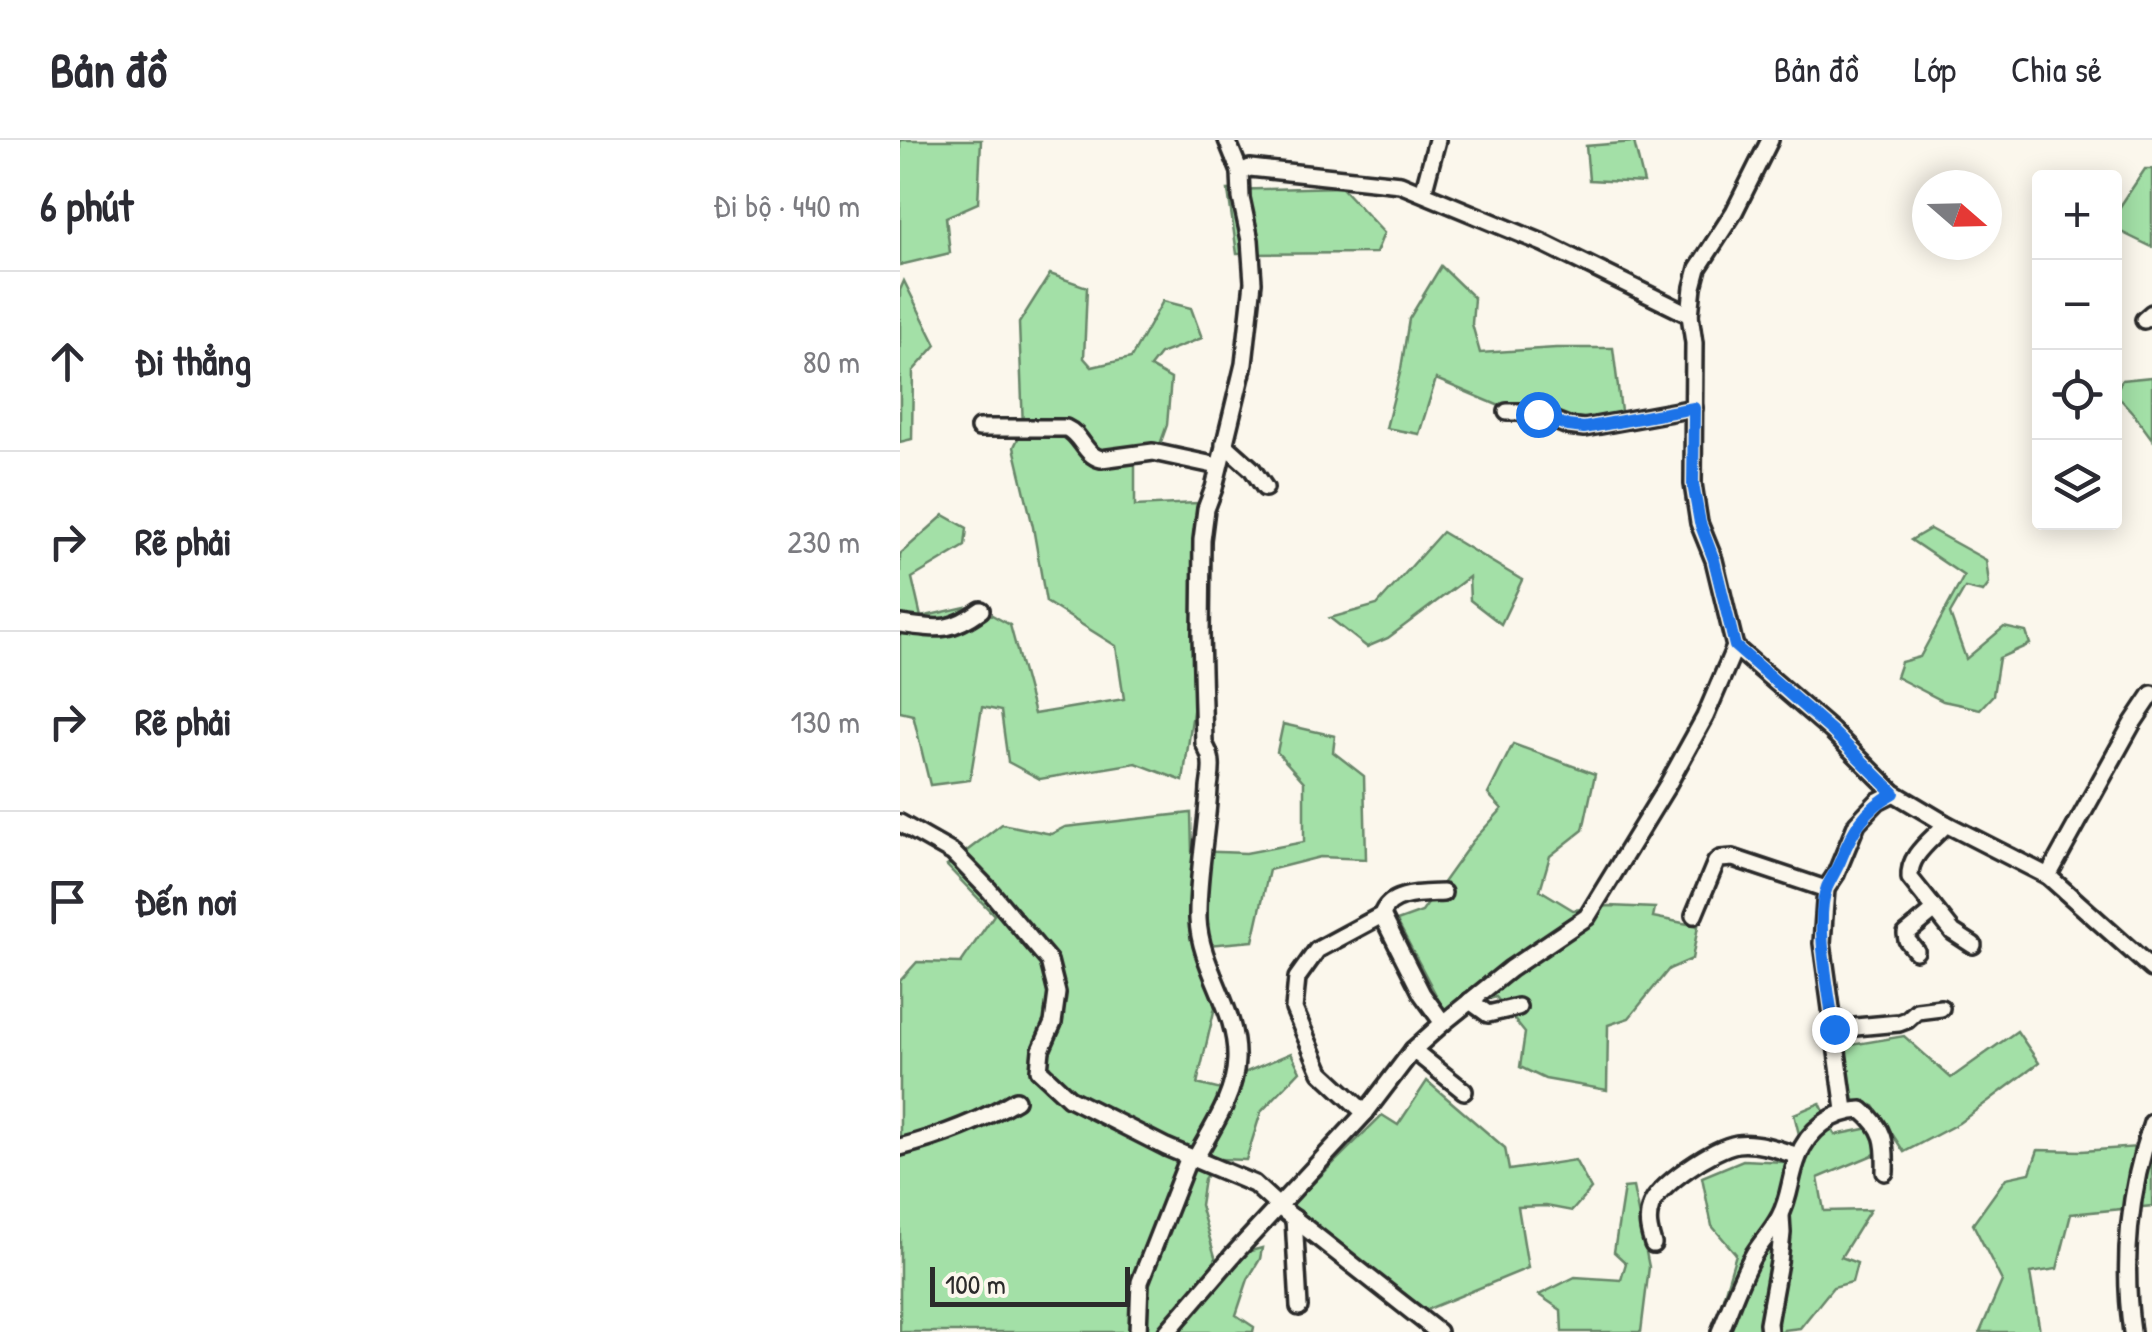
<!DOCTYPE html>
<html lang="vi">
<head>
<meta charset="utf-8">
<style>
	body { margin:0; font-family:"Patrick Hand",sans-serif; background:#f7f7f7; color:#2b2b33 }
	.controls { position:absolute; right:30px; top:30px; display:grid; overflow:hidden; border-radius:10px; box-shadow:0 5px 25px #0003 }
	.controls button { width:90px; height:90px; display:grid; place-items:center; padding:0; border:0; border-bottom:2px solid #e1e1e2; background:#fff; color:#2b2b33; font:50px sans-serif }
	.compass { position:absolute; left:1012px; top:30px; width:90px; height:90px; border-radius:50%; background:#fff; box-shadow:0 5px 25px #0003; rotate:110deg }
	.scale { position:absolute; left:30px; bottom:25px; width:200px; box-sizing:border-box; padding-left:10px; border:5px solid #2b2b2b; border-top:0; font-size:28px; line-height:35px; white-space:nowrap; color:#2b2b2b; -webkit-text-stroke:8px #fbf7ec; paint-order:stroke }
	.stop { position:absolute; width:30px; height:30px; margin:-22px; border:8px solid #1a73e8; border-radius:50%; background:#fff }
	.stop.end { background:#1a73e8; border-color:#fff; box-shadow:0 2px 10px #0008 }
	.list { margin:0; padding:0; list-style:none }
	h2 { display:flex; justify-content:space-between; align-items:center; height:130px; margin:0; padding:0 40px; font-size:42px }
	h2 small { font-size:32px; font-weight:400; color:#7c7c81 }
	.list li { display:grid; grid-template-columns:65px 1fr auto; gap:30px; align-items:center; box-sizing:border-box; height:180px; padding:0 40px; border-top:2px solid #e1e1e2 }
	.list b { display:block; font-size:38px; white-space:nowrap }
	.list em { font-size:32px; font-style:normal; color:#7c7c81 }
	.icon { flex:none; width:55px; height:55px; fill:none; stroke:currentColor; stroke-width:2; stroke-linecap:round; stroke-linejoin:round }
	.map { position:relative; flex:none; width:1252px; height:1192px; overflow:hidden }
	header { display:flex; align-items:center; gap:60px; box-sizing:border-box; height:140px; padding:0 50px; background:#fff; border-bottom:2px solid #e1e1e2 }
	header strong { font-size:48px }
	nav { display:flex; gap:55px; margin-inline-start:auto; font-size:35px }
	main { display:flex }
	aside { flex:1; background:#fff }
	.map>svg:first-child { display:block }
	.green { fill:#a3e0a7; stroke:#678669; stroke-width:2.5 }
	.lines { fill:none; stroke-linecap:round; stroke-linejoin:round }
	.minor-casing { stroke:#2b2b2b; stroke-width:22 }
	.minor { stroke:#fbf7ec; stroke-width:15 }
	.route { stroke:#1a73e8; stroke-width:12 }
</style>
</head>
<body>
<header>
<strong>Bản đồ</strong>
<nav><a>Bản đồ</a><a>Lớp</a><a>Chia sẻ</a></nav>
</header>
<main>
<aside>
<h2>6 phút<small>Đi bộ · 440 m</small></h2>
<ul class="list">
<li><svg class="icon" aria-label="ahead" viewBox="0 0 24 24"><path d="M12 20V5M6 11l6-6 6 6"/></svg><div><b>Đi thẳng</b></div><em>80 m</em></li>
<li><svg class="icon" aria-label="right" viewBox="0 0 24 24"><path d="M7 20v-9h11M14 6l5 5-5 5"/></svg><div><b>Rẽ phải</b></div><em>230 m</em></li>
<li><svg class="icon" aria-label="right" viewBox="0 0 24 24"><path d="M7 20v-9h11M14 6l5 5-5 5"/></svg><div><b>Rẽ phải</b></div><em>130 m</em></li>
<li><svg class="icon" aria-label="arrive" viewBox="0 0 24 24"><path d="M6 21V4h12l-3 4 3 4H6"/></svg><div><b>Đến nơi</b></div></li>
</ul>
</aside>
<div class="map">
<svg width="1252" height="1192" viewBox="0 0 1252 1192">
	<rect width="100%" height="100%" fill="#fbf7ec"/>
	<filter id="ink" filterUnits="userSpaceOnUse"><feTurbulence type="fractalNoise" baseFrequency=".01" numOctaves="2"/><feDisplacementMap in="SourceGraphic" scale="20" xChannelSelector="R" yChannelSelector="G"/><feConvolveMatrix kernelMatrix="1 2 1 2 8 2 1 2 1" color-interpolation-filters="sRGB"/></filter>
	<g filter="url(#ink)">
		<!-- green -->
		<g class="green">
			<polygon points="0,0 81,0 78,63 46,77 50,113 0,125"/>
			<polygon points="734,2 744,43 689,40 686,6"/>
			<polygon points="1245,29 1252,29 1252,107 1215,89 1215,74"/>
			<polygon points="441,47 484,93 476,113 337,114 328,50"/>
			<polygon points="541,126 574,158 572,184 580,213 656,208 713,208 723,287 609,270 536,239 519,294 486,288 501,229 509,179"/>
			<polygon points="150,134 187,147 184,218 192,227 231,218 263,161 291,168 302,198 260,214 250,227 271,239 267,285 257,313 235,318 235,366 297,363 294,565 283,641 236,623 140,639 108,622 101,571 82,567 70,640 30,645 13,575 0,572 0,414 44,375 67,388 65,406 12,438 21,477 74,465 110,485 134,574 224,559 216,506 146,462 133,387 114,307 123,288 119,183"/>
			<polygon points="4,141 36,205 13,231 12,299 0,302 0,150"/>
			<polygon points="1252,237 1252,299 1233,273 1215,253 1222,240"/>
			<polygon points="1030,389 1086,420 1089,444 1083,452 1065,448 1050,474 1066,519 1104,487 1126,492 1130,504 1099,518 1093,555 1080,569 1043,561 996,537 1001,522 1020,517 1064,436 1011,400"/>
			<polygon points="542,392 622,440 601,484 570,460 569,437 488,498 467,507 430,478 477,465"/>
			<polygon points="383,584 435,596 433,612 464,636 466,719 420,717 369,730 353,801 295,806 315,867 297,944 321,950 346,932 391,913 400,931 361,972 346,1020 319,1019 304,1039 300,1065 316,1120 362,1108 360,1119 348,1139 336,1175 354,1187 353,1192 0,1192 0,841 17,822 61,823 94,775 47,726 102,684 151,694 165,687 291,673 292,711 346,713 404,702 404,642 377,612"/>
			<polygon points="613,604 695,634 683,690 650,716 640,750 673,770 710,766 755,768 753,777 798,786 792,819 769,829 729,878 708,885 707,950 645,939 620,927 625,893 596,857 545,872 497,781 522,772 572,702 602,669 588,654"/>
			<polygon points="1117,891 1139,923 1059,983 1004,1012 974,966 951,960 945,906 1004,896 1051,938"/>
			<polygon points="527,941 605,1008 609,1030 675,1020 691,1049 672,1071 646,1066 618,1067 628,1128 526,1170 390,1066 482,975 498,985"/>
			<polygon points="920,963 935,995 970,988 980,1012 918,1038 924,1071 970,1070 941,1117 957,1123 952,1142 933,1147 900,1188 884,1190 883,1192 813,1192 836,1114 812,1086 802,1037 843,1020 906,1023 894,974"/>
			<polygon points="1252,1006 1252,1066 1171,1074 1157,1129 1130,1133 1140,1192 1080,1192 1102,1141 1073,1084 1106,1038 1130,1033 1138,1010 1182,1011"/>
			<polygon points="733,1047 749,1127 741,1192 662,1192 661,1170 639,1155 675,1137 721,1140 726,1123 714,1112 724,1048"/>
		</g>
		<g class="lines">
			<defs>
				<g id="minor">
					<polyline points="340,32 350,28 500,44 643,103 790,175"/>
					<polyline points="523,53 537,0"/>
					<polyline points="1244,180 1252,173"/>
					<polyline points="607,272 632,272 668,286 684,288 794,268"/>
					<path d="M79,288H166C182,295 184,315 201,319L253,312L318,326"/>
					<polyline points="324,304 352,329 365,348"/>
					<path d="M0,484C38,489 49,493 81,470"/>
					<polyline points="835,507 932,591 994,653 1046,684 1148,736"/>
					<polyline points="1252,554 1232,584 1148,736 1252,829"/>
					<polyline points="0,683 53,713 89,750 149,821 157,853 153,883 141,910 139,930 169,958 266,1007 354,1044 378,1066 538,1192"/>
					<path d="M1046,684C1032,700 1008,715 1010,738L1053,792L1073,805"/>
					<polyline points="482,775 522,854 543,883"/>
					<polyline points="794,775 816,722 820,719 833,718 926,749"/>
					<polyline points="1016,811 1007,800 1006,794 1035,770"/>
					<polyline points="570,861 588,874 618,867"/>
					<polyline points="934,889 999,883 1007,880 1017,871 1041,868"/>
					<polyline points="513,910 564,951"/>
					<polyline points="945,970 922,803 926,749 936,734 957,683 978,661 994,653"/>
					<path d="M465,973L421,932L394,869L397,838L417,810L482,775C489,752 523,754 543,753"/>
					<path d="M0,1007C42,996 79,982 116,960"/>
					<path d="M295,1019C312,988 335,956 336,920C338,869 300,829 298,779C297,736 307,692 309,648C310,639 313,626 310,617C309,612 306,608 304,603L301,494L302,400L306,369L314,348L344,224L353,142L350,100L341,58L340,32L327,0"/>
					<polyline points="394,1078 399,1167"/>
					<path d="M753,1104C749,1091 746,1080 751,1066C759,1044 814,1008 837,1004C856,1001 880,1010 898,1016"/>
					<polyline points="238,1192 240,1142 289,1017"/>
					<polyline points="267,1192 334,1114 465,973 513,910 543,883 610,829 687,777 767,646 805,577 835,507 814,420 799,383 793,344 794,203 790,175 793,147 798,128 834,72 870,0"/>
					<path d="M820,1192C831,1166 840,1138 854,1114C862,1101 873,1090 880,1076C890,1058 890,1036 898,1017C908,990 933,971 962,970C985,989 986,1002 985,1032"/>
					<polyline points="869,1192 868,1183 879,1122 882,1093 881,1076"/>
					<path d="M1232,1192C1222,1123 1229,1049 1252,983"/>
				</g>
			</defs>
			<!-- minor casing -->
			<use href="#minor" class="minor-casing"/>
			<!-- minor -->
			<use href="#minor" class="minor"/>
		</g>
	</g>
	<g class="lines" filter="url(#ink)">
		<!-- route -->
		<path class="route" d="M638,274L668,286L684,288L794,268L793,344L800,383L814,420L835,506L932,591L994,653C965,669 953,689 941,719C937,729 931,738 927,747C914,779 929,853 934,889"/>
	</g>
</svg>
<div class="controls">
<button>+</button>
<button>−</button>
<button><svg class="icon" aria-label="locate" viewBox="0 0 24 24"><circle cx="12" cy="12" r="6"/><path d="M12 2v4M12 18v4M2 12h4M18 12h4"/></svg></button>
<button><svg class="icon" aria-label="layers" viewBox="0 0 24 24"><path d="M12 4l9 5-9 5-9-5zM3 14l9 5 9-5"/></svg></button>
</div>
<svg class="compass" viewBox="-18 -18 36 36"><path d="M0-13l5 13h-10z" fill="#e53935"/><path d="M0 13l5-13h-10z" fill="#7c7c81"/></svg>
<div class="scale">100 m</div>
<div class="stop" style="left:638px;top:274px"></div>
<div class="stop end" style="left:934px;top:889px"></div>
</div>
</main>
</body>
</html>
